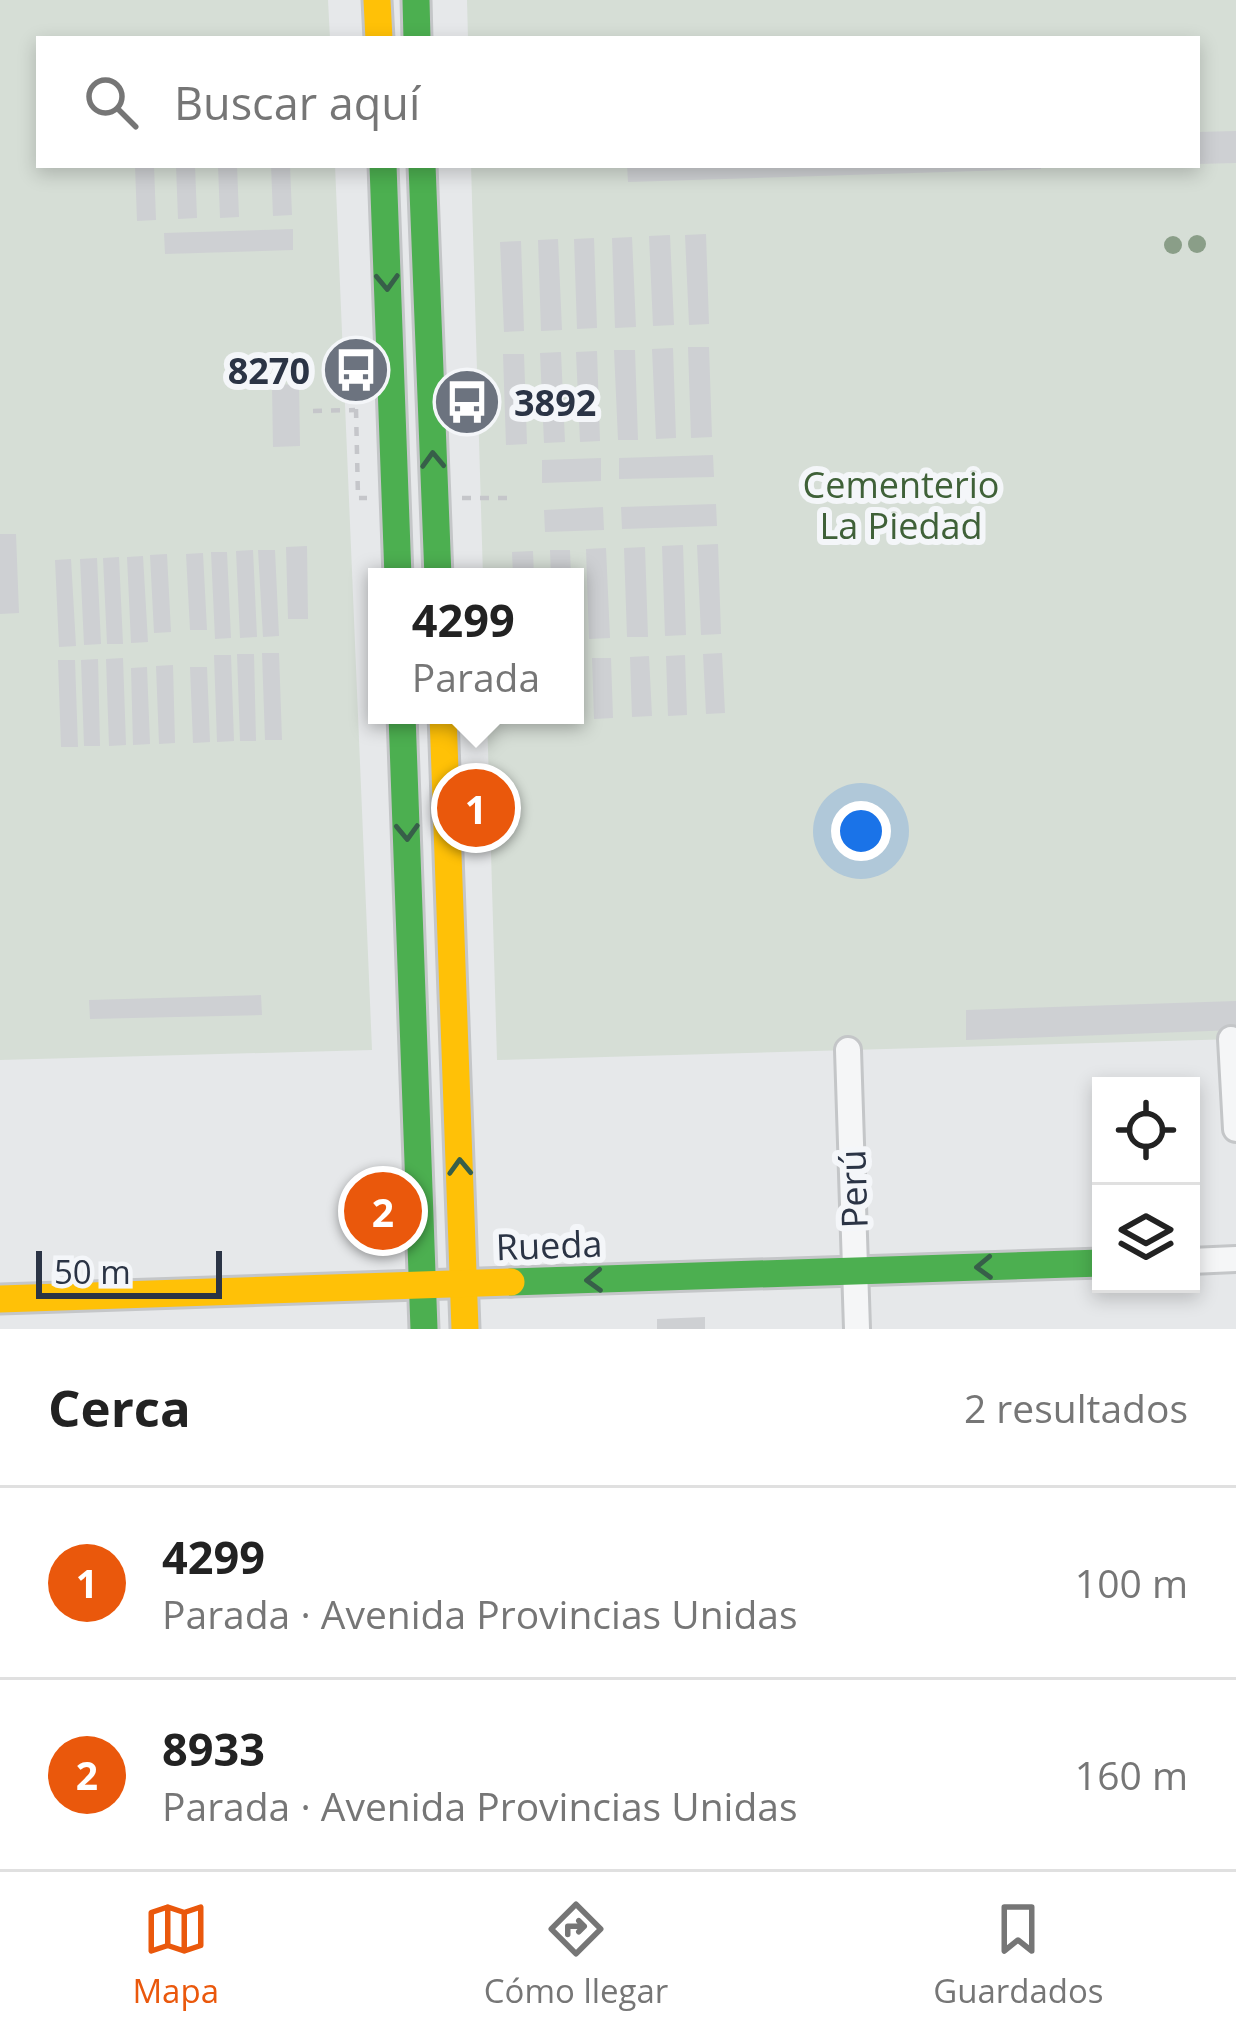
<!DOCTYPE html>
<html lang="es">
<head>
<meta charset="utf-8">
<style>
	body { margin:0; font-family:"Open Sans",sans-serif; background:#f2f2f2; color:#222 }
	.controls { position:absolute; right:36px; bottom:36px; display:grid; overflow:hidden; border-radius:0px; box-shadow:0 6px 18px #0003 }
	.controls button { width:108px; height:108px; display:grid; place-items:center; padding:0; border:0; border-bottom:3px solid #e0e0e0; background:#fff; color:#222; font:60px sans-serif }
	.scale { position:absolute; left:36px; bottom:30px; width:186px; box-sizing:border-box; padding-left:12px; border:6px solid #2b3445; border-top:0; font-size:33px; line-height:42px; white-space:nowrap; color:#2b3445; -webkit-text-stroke:9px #f4f6f9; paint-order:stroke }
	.you { position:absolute; left:861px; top:831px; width:42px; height:42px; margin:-30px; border:9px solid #fff; border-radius:50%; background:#1a73e8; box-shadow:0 0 0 18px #1a73e833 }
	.badge { display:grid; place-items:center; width:78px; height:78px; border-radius:50%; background:#ea580c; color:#fff; font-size:39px; font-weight:700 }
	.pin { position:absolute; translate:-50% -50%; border:6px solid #fff; box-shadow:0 3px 12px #0006 }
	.popup { position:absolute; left:368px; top:568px; width:216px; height:156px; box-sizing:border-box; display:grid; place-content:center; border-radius:0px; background:#fff; filter:drop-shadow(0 3px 9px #0005); font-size:39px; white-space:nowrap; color:#767676 }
	.popup b { font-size:45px; color:#222 }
	.popup::after { content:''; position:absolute; left:50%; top:100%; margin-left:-24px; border:24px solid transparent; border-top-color:#fff }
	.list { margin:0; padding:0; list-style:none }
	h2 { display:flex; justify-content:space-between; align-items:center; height:156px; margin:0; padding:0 48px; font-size:51px }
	h2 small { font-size:39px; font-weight:400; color:#767676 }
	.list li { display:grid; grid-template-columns:78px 1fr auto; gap:36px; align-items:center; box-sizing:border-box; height:192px; padding:0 48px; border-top:3px solid #e0e0e0 }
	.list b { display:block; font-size:45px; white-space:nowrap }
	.list p { margin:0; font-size:39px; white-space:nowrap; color:#767676 }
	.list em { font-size:39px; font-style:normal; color:#767676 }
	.icon { flex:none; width:66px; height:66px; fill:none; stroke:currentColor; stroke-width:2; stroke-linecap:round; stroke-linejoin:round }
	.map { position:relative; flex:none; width:1236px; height:1329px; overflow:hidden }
	.search { position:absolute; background:#fff; box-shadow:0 6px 18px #0003; left:36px; right:36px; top:36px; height:132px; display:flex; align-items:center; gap:30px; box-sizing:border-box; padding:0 42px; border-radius:0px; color:#767676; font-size:45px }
	.sheet { height:540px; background:#fff }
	nav { display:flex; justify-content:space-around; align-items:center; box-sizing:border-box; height:168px; border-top:3px solid #e0e0e0; background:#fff; font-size:33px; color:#767676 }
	nav a { display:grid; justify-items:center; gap:6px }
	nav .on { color:#ea580c }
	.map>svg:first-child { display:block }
	.green { fill:#d6ded6 }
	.building { fill:#ced0d3 }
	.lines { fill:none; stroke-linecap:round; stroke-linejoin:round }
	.street-casing { stroke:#c4c6c8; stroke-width:30 }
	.fast-casing { stroke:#c4c6c8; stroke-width:33 }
	.slow-casing { stroke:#c4c6c8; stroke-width:33 }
	.path { stroke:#c5c6ca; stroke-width:4.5; stroke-dasharray:9 9; stroke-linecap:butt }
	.street { stroke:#f5f6f7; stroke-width:24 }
	.fast { stroke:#4caf50; stroke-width:27 }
	.slow { stroke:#ffc107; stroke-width:27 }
	.tree { fill:#8a9e88 }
	.oneway { stroke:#375f49 }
	.labels { text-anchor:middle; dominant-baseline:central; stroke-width:12; stroke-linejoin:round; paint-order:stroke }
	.poi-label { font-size:36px; font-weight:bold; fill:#2b3445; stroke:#f4f6f9; text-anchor:end }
	.park-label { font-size:36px; fill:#3f6138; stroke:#f4f6f9 }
	.street-label { font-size:36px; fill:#2b3445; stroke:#f4f6f9 }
</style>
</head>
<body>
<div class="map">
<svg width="1236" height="1329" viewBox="0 0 1236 1329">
	<rect width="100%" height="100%" fill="#e6e8ea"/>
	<!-- green -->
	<g class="green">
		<polygon points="0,0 328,0 330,39 39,39 39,165 335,165 372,1050 0,1060"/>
		<polygon points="467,0 1236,0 1236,1039 497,1060 487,715 575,715 575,577 483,577 471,165 1197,165 1197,39 468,39"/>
	</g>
	<!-- building -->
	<g class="building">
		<polygon points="1236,131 1236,163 1197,164 1197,132"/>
		<polygon points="135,165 154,165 156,220 137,221"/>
		<polygon points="176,165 195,165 197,218 178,219"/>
		<polygon points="218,165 237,165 239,217 220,218"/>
		<polygon points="271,165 290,165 292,215 273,216"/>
		<polygon points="627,165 1041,165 1041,169 628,182"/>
		<polygon points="293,229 293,250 165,254 164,233"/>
		<polygon points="706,234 709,324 689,325 685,235"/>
		<polygon points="670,235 674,325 653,326 649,236"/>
		<polygon points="632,237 636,327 615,328 612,238"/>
		<polygon points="594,238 597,328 577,329 574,239"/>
		<polygon points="558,239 562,330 541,331 538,240"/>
		<polygon points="521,241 524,331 504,332 500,242"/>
		<polygon points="688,347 709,347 712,437 691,438"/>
		<polygon points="673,348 676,438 656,439 652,349"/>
		<polygon points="614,350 635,350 638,440 618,440"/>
		<polygon points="597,351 600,441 580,442 576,352"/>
		<polygon points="561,352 565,442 544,443 540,353"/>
		<polygon points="503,354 524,354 527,444 506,445"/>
		<polygon points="299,384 300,446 273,447 272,385"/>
		<polygon points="713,455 714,477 619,479 619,458"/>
		<polygon points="601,458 601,481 542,483 542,460"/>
		<polygon points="716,504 717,526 622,529 621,507"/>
		<polygon points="603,507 604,530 545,532 544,510"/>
		<polygon points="0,534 16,534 19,613 0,614"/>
		<polygon points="718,544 721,634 701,635 697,545"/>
		<polygon points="683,545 686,635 665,636 662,546"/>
		<polygon points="307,546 308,619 288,619 286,547"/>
		<polygon points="645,547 648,637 627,637 624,548"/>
		<polygon points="606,548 610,638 589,639 586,549"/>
		<polygon points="253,550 257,637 240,638 236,551"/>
		<polygon points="258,550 275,550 279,636 263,637"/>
		<polygon points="550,550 570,550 571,577 551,577"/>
		<polygon points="533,551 534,577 513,577 512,552"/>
		<polygon points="211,552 227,552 231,638 215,639"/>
		<polygon points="203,553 207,630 190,630 186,554"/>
		<polygon points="167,554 171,632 154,633 150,555"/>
		<polygon points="143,556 148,642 131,643 127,557"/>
		<polygon points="119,557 123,644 107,644 103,558"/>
		<polygon points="97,558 101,644 84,645 80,559"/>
		<polygon points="71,559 76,646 59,647 55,560"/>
		<polygon points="262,653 279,653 282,740 265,740"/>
		<polygon points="722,653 725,713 706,714 703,654"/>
		<polygon points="237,654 254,654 256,741 240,741"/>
		<polygon points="214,655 231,655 234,741 217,742"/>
		<polygon points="685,655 687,715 668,716 666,656"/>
		<polygon points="649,656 652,716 632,717 630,657"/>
		<polygon points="123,658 126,745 109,746 106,659"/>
		<polygon points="592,658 611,658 613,718 594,719"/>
		<polygon points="98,659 100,746 84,746 81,660"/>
		<polygon points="58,660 75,660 78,747 61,747"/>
		<polygon points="173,665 175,743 159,744 156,666"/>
		<polygon points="147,667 150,744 133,745 131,668"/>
		<polygon points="190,667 207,667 210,742 193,743"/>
		<polygon points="261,995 262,1015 90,1019 89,1000"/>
		<polygon points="1236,1001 1236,1030 966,1040 966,1010"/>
		<polygon points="705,1317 705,1329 657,1329 657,1319"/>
	</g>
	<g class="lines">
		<defs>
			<g id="street">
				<polyline points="1231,1039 1236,1129"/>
				<polyline points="848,1050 857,1329"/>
				<polyline points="1191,1261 1236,1259"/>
			</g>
			<g id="fast">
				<polyline points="416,0 417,39"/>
				<polyline points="383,165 398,577"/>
				<polyline points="422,165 438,577"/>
				<polyline points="402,715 424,1329"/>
				<polyline points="511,1282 1101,1263"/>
			</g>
			<g id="slow">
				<polyline points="377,0 379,39"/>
				<polyline points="443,715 465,1329"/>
				<polyline points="0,1299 511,1282"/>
			</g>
		</defs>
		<!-- street casing -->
		<use href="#street" class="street-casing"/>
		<!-- fast casing -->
		<use href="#fast" class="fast-casing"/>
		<!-- slow casing -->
		<use href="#slow" class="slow-casing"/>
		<!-- path -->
		<g class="path">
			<polyline points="356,409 358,498 367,498"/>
			<polyline points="313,411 355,410"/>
			<polyline points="462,498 516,498"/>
		</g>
		<!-- street -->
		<use href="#street" class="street"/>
		<!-- fast -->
		<use href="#fast" class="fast"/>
		<!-- slow -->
		<use href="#slow" class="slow"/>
	</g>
	<!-- trees -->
	<g class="tree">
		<circle cx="1197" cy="244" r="9"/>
		<circle cx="1173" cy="245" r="9"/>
	</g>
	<!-- one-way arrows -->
	<defs><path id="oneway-chevron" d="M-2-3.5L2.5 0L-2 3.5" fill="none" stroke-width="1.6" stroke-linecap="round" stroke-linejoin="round" transform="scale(3)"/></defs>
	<g class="oneway">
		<use href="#oneway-chevron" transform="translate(387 282) rotate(88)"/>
		<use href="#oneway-chevron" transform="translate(433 460) rotate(-92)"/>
		<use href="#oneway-chevron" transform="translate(407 832) rotate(88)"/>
		<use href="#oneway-chevron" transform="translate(460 1167) rotate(-92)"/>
		<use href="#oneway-chevron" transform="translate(984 1267) rotate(178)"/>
		<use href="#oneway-chevron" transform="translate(594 1280) rotate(178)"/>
	</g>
	<!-- icons -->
	<defs>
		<symbol id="bus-disc" viewBox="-11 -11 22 22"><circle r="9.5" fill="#6c737f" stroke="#f4f6f9"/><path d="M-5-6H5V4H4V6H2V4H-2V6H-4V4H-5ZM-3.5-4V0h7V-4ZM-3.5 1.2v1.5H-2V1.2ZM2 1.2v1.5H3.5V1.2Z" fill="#fff"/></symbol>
	</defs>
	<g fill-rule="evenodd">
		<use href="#bus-disc" x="318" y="332" width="76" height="76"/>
		<use href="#bus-disc" x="429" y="364" width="76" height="76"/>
	</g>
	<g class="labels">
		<!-- poi labels -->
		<g class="poi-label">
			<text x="310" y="370">8270</text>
			<text x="514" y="402" text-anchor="start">3892</text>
		</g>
		<!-- park labels -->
		<g class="park-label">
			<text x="901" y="484">Cementerio<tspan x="901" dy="41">La Piedad</tspan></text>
		</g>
		<!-- street labels -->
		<g class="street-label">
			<text transform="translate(853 1189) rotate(-92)">Perú</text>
			<text transform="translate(549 1245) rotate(-2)">Rueda</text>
		</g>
	</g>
</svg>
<div class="controls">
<button><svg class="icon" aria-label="locate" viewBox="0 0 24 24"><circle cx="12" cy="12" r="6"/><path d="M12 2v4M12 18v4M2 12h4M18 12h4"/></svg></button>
<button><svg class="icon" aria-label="layers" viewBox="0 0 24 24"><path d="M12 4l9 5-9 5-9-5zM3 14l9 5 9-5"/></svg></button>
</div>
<div class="scale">50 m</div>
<div class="you"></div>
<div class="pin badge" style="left:476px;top:808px">1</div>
<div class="popup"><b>4299</b>Parada</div>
<div class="pin badge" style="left:383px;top:1211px">2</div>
<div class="search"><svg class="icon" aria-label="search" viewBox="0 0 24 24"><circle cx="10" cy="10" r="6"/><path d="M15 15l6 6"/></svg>Buscar aquí</div>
</div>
<section class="sheet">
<h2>Cerca<small>2 resultados</small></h2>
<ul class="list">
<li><span class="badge">1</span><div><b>4299</b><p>Parada · Avenida Provincias Unidas</p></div><em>100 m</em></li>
<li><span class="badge">2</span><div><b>8933</b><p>Parada · Avenida Provincias Unidas</p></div><em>160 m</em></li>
</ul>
</section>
<nav>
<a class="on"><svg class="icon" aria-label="map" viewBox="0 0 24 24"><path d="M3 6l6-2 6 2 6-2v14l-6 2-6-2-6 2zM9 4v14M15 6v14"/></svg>Mapa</a>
<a><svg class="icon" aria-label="directions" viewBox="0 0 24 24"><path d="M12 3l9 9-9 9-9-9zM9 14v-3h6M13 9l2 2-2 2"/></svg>Cómo llegar</a>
<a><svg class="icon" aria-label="saved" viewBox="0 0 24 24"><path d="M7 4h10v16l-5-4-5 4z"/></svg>Guardados</a>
</nav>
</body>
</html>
